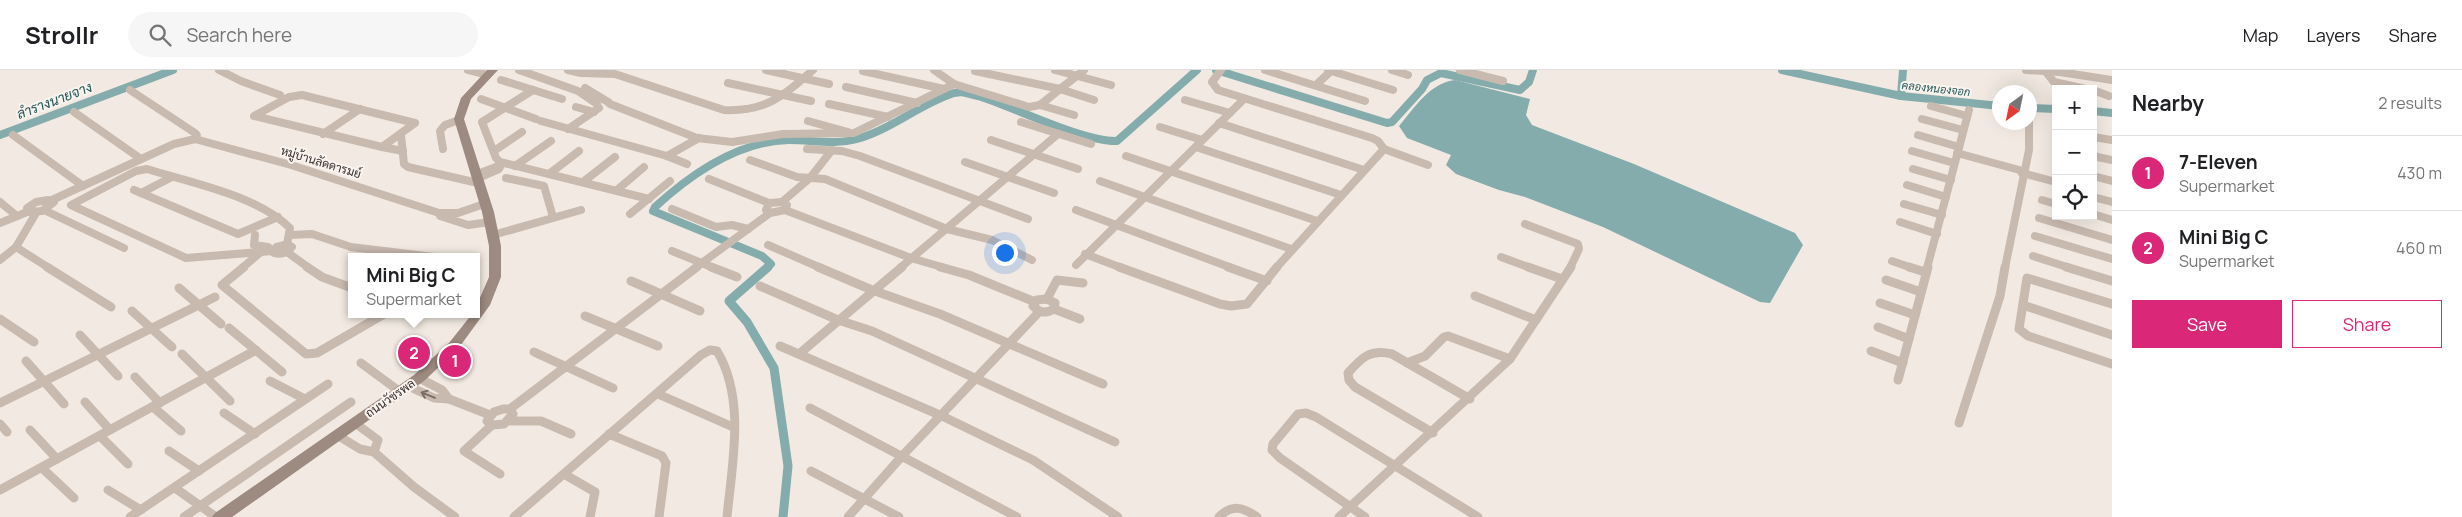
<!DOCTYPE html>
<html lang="en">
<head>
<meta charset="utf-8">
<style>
	body { margin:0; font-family:Manrope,Sarabun,sans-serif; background:#f6f6f6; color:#202124 }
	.controls { position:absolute; right:15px; top:15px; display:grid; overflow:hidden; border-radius:0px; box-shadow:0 5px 20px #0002 }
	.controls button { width:45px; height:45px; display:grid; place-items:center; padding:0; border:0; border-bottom:1px solid #e0e0e0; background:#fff; color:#202124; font:25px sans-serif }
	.compass { position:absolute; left:1992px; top:15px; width:45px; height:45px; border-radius:50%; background:#fff; box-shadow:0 5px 20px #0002; rotate:213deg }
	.you { position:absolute; left:1004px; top:182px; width:18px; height:18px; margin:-12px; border:4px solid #fff; border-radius:50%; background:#1a73e8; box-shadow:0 0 0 8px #1a73e833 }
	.badge { display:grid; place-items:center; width:32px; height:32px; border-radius:50%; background:#db2777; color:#fff; font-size:16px; font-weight:700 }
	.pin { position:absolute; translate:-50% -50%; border:2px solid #fff; box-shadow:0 1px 5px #0006 }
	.popup { position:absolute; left:348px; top:183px; width:132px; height:65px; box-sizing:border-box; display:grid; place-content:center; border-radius:0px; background:#fff; filter:drop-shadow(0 1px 4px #0005); font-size:16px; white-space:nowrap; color:#757577 }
	.popup b { font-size:19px; color:#202124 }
	.popup::after { content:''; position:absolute; left:50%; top:100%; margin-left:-10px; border:10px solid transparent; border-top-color:#fff }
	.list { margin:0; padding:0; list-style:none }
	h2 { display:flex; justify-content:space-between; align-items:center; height:65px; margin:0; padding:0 20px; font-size:21px }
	h2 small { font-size:16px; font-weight:400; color:#757577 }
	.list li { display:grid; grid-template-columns:32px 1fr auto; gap:15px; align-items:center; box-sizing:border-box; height:75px; padding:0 20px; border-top:1px solid #e0e0e0 }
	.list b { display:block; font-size:19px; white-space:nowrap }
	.list p { margin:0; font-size:16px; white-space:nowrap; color:#757577 }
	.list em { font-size:16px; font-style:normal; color:#757577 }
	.actions { display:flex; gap:10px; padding:15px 20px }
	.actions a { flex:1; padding:11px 0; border:1px solid #db2777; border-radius:0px; text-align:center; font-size:18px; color:#db2777 }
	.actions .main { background:#db2777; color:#fff }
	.icon { flex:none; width:28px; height:28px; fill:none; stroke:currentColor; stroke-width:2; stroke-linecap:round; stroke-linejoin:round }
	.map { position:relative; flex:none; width:2112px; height:447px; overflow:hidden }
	header { display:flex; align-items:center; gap:30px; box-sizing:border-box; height:70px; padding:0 25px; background:#fff; border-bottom:1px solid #e0e0e0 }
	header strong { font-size:24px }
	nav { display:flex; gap:28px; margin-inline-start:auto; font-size:18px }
	.search { width:350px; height:45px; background:#f6f6f6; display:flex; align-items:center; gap:12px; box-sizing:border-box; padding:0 18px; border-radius:28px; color:#757577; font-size:19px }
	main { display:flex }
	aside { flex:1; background:#fff }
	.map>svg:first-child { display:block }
	.water { fill:#84acac }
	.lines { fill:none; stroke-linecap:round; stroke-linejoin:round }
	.canal-far1 { stroke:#84acac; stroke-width:8 }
	.canal { stroke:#84acac; stroke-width:9 }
	.street-far1 { stroke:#c9baaf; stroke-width:8 }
	.street { stroke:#c9baaf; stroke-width:9 }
	.secondary { fill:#9d8a80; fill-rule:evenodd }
	.oneway { stroke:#7a6e67 }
	.labels { text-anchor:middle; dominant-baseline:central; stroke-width:4; stroke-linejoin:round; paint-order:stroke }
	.far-water-label { font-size:11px; font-style:italic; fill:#255557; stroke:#f9f4ef }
	.street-label { font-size:12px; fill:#39302c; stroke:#f9f4ef }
	.water-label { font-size:14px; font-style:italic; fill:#255557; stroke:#f9f4ef }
</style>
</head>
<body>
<header>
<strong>Strollr</strong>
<div class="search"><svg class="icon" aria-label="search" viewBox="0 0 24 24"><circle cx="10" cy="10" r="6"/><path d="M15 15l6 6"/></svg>Search here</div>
<nav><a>Map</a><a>Layers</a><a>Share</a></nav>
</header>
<main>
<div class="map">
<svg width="2112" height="447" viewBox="0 0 2112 447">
	<rect width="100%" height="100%" fill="#f2eae2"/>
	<!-- water -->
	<path class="water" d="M1455,10L1530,29L1526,45L1532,55L1634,94L1795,163L1803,175L1770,233L1760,232L1603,157L1525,127L1499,120L1456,104L1446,95L1451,85L1407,68L1399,56C1415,37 1430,13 1455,10Z"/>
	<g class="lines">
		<!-- canal-far1 -->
		<g class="canal-far1">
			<polyline points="1216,0 1387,53 1392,52 1422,19 1427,10 1441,3 1520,20 1529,12 1533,0"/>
			<polyline points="1782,0 1901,26 2000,36"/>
			<polyline points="1901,26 1903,0"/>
			<polyline points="2030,38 2056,39"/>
			<polyline points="2093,41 2112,43"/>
			<polyline points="0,65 173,0"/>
			<path d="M767,198L771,194L762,186L653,141L655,137C691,104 738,71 789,70C812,70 835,75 857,69C892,59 920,34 954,23L962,22L978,26C1014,37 1083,72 1117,71L1197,0"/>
		</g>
		<!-- canal -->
		<polyline class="canal" points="768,197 729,231 747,252 774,298 788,396 783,447"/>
		<!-- street-far1 -->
		<g class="street-far1">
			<polyline points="219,0 241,11 280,25"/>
			<polyline points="468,0 487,5"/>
			<polyline points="519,0 578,21 597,34"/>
			<path d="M568,0L581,3L615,4L724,40C766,42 783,26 813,0"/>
			<polyline points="766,0 829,14"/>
			<polyline points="934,0 954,14 1029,37 1040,35 1084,0"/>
			<polyline points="1055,0 1111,15"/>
			<polyline points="1221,0 1212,12 1218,20 1372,68 1378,71 1384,79 1428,95"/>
			<polyline points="1265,0 1365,31"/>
			<polyline points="1328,0 1393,20"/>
			<polyline points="1392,0 1408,5"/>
			<polyline points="1460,0 1503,11"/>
			<polyline points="2026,0 2060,2 2112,10"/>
			<polyline points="863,1 944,19"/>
			<polyline points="975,1 1060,19 1094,30"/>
			<polyline points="2046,2 2054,12 2086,19"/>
			<polyline points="501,10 562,29"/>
			<polyline points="728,13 811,31"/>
			<polyline points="1316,15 1332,0"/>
			<polyline points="846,17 917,33"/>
			<polyline points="585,18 608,32"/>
			<polyline points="130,20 195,63 197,65 195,69"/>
			<polyline points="533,20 482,52 496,88 500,92 649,129"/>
			<polyline points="2093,20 2109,26"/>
			<polygon points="302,25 415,53 382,77 254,46 289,27"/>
			<polyline points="481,29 536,49"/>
			<polyline points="1185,30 1230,43"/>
			<polyline points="610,34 697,68 732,72 783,64 854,63 954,14"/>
			<polyline points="829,34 888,47"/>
			<polyline points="1040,35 1074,45"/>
			<polyline points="1931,36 1967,46"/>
			<polyline points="576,37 594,42"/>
			<polyline points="74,42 141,89"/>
			<polyline points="1922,49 1963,60"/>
			<polyline points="541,51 667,86 687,94"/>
			<polyline points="808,51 848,62"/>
			<polyline points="1021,52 1091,74"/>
			<polyline points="1219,53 1364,100"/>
			<polyline points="1160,57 1202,70"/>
			<polyline points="568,59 599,38"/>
			<polyline points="323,64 360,39"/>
			<polyline points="13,65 83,116"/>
			<polyline points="401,65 404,94 408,97 478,113"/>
			<polyline points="1918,65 1959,77"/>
			<polyline points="2093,67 2112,70"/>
			<polyline points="991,70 1078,99"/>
			<polyline points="382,77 403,81"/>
			<polyline points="1196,77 1341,125"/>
			<polyline points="443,79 440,61 445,55 459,50"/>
			<polyline points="807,79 842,81 860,86 1028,149"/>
			<polyline points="494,81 522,62"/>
			<polyline points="1912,81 1954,93"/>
			<polyline points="1957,83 2023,101"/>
			<polyline points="667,86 699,68"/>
			<polyline points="1126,86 1317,151"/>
			<polyline points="2093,86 2112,90"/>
			<polyline points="750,90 797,107 825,109 947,159 992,170 1032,190"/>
			<polyline points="965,92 1054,123"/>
			<polyline points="515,96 551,71"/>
			<polyline points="1913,99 1951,110"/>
			<polyline points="2022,103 2056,112"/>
			<polyline points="549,104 579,81"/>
			<polyline points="475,105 501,95 499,99 476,109"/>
			<polyline points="2093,106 2112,111"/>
			<polyline points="506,108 544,116 553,147"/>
			<polyline points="709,109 769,133"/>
			<polyline points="1100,111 1291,179"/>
			<polyline points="583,112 615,87"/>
			<polyline points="1907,115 1946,127"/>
			<polyline points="134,120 238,164 278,147"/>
			<polyline points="617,120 644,97"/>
			<polyline points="141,123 172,107"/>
			<polyline points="2093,127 2112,132"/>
			<polygon points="48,130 54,132 42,141 27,142 27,138 36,132"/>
			<polyline points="52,130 174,74 195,69 291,95 439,143 440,146 468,155 490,152"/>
			<polyline points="2042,130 2056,134"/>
			<polyline points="0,132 17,146"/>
			<polygon points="782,132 787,135 785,140 770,143 766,140 769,133"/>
			<polyline points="782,132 810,108 832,80"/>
			<polyline points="1904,134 1942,145"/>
			<polyline points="672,139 716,157 732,155 748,159"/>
			<polyline points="44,140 124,178"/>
			<polyline points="785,140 911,188 945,198"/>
			<polyline points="1076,140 1232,198"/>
			<polyline points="439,143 458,143 484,134"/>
			<polyline points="630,144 670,111"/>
			<polyline points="2093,144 2112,150"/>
			<polyline points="2039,148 2112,170"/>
			<polyline points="1900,152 1937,164"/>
			<polyline points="0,153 27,142"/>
			<polyline points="1525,154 1578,174 1579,179 1570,198"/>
			<polyline points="255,165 254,175 268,177"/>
			<polyline points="290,165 312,164 351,177 434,187"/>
			<polyline points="493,165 581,140"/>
			<polyline points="2035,166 2112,189"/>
			<path d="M287,174L292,177C287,183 281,185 274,183L276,177Z"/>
			<polyline points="768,175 821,198"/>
			<polyline points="16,177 49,198"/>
			<path d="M273,181L186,188L71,135L136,101L147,99C192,113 256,125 290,158L287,174"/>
			<polyline points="672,181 714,198"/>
			<polyline points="287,182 309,198"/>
			<polyline points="1085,184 1122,198"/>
			<polyline points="2033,186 2070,198"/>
			<polyline points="1501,187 1531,198"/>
			<polyline points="0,190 16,177 36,143"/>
			<polyline points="1892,191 1912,198"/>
			<polyline points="1076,195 1244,29"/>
			<polyline points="242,198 261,182"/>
			<polyline points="695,198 770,143"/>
			<polyline points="900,198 1058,64"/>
			<polyline points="1276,198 1384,79"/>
			<polyline points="1927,198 1969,40"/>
			<polyline points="2005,198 2029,80 2029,52"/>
		</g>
		<!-- street -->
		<g class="street">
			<polyline points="47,197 111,237"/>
			<polyline points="244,197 222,215 306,284 317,283 384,244"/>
			<polyline points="307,197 322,207 352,218"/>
			<polyline points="711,197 737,207"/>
			<polyline points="818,197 872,220 940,244 1103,314"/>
			<polyline points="940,197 969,205 1035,232"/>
			<polyline points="1119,197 1220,234 1231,236 1247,234 1277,197"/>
			<polyline points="1228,197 1267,211"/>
			<polyline points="1528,197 1562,209"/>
			<polyline points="1909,197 1925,202"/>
			<polyline points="2066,197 2112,211"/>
			<polyline points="1886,210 1921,222"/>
			<polyline points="631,211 700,241"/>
			<polyline points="760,216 838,250 872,261 1115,372"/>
			<polyline points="179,218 221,254"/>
			<polyline points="1475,226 1536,250"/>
			<polyline points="1047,229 1057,210 1083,213"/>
			<path d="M1047,229L1055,233L1054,239C1045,244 1040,243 1033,236L1037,230Z"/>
			<polyline points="1880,233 1915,245"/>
			<polyline points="2112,234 2027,208 2019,259 2028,266 2112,294"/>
			<polyline points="2023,235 2112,265"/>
			<polyline points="1054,239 1080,249"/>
			<polyline points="132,241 172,277"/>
			<polyline points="585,246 658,276"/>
			<polyline points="0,249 34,272"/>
			<polyline points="1878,257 1909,269"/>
			<polyline points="229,258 282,302"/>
			<polyline points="80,265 118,306"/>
			<polyline points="780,276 942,346 1033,390 1118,447"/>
			<polyline points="1871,281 1903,293"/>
			<polyline points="534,282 613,318"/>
			<polyline points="182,284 230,331"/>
			<polyline points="799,284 902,197"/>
			<polyline points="26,291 64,334"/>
			<polyline points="361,293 399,321"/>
			<polyline points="1407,293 1425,286 1444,267 1448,266 1510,289"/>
			<polyline points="135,307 160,333"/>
			<polyline points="419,308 442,320 449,329"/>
			<polyline points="1898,310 1928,197"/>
			<polyline points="270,311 305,329"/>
			<polyline points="408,316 434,328 449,329 490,345"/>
			<polyline points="658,324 733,357"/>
			<polyline points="85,332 110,360"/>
			<polyline points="0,333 215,227"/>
			<polyline points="153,337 181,361"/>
			<polyline points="810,338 1017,447"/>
			<polygon points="503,339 510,339 513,344 504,354 492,355 487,351 494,342"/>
			<polyline points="510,339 697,197"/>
			<polyline points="224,343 255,364"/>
			<polyline points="509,351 541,351 571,364"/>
			<polyline points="355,353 378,370 374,382"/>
			<polyline points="1959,353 2000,226 2005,197"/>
			<polyline points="0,354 7,362"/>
			<polyline points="492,355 464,381 500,404"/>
			<polyline points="30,360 57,389"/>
			<path d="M1433,363L1355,317L1349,310L1348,303C1362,287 1370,279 1392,284L1470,329"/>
			<polyline points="609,364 662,386 666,393 659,447"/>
			<polyline points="337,365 360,379 374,382 414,417 455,447"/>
			<polyline points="100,366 128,394"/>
			<polyline points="169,381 199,401"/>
			<polyline points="42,398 74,428"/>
			<polyline points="811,401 899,447"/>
			<polyline points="564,404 595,422 590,447"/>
			<polyline points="175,418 216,447"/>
			<polyline points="0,420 256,280"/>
			<polyline points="108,420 141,440"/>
			<polyline points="130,447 328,314"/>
			<polyline points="184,447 351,332"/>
			<path d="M514,447L701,285L710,280L717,281C746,329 732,394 727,447"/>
			<polyline points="848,447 903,385 1039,242"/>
			<path d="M1219,447C1232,434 1243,437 1257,447"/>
			<polyline points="1339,447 1510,289 1571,197"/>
			<polyline points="1365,447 1280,388 1272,380 1273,374 1298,344 1306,343 1316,347 1478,447"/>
		</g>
		<!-- secondary -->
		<polygon class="secondary" points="487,0 498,0 471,29 464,49 494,142 501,176 501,207 490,235 458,279 424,311 232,447 212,447 215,443 414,305 449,273 472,244 476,244 476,237 489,207 489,176 482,142 454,49 461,28"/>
	</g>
	<!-- one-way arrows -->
	<defs><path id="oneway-shaft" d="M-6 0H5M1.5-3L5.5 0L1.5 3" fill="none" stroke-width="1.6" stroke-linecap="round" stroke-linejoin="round" transform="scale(1.25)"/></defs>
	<use class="oneway" href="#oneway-shaft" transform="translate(428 325) rotate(-158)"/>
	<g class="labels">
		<!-- far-water labels -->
		<g class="far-water-label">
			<text transform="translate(1936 18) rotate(6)">คลองหนองจอก</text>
		</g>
		<!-- street labels -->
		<g class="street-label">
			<text transform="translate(321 92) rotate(17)">หมู่บ้านลัดดารมย์</text>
			<text transform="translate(390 328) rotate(-35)">ถนนวัชรพล</text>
		</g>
		<!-- water labels -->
		<g class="water-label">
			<text transform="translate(54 30) rotate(-21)">ลำรางนายจาง</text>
		</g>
	</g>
</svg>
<div class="controls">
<button>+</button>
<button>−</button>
<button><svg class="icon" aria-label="locate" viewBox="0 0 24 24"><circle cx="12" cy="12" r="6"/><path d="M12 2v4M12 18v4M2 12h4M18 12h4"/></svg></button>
</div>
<svg class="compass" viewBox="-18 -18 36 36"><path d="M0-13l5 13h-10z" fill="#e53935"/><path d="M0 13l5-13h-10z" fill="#757577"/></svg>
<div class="you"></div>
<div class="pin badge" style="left:455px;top:291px">1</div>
<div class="pin badge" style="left:414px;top:283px">2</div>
<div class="popup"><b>Mini Big C</b>Supermarket</div>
</div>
<aside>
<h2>Nearby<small>2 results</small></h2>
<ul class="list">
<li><span class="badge">1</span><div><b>7-Eleven</b><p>Supermarket</p></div><em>430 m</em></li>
<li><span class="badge">2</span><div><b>Mini Big C</b><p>Supermarket</p></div><em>460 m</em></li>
</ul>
<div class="actions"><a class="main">Save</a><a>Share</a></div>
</aside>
</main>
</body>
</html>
